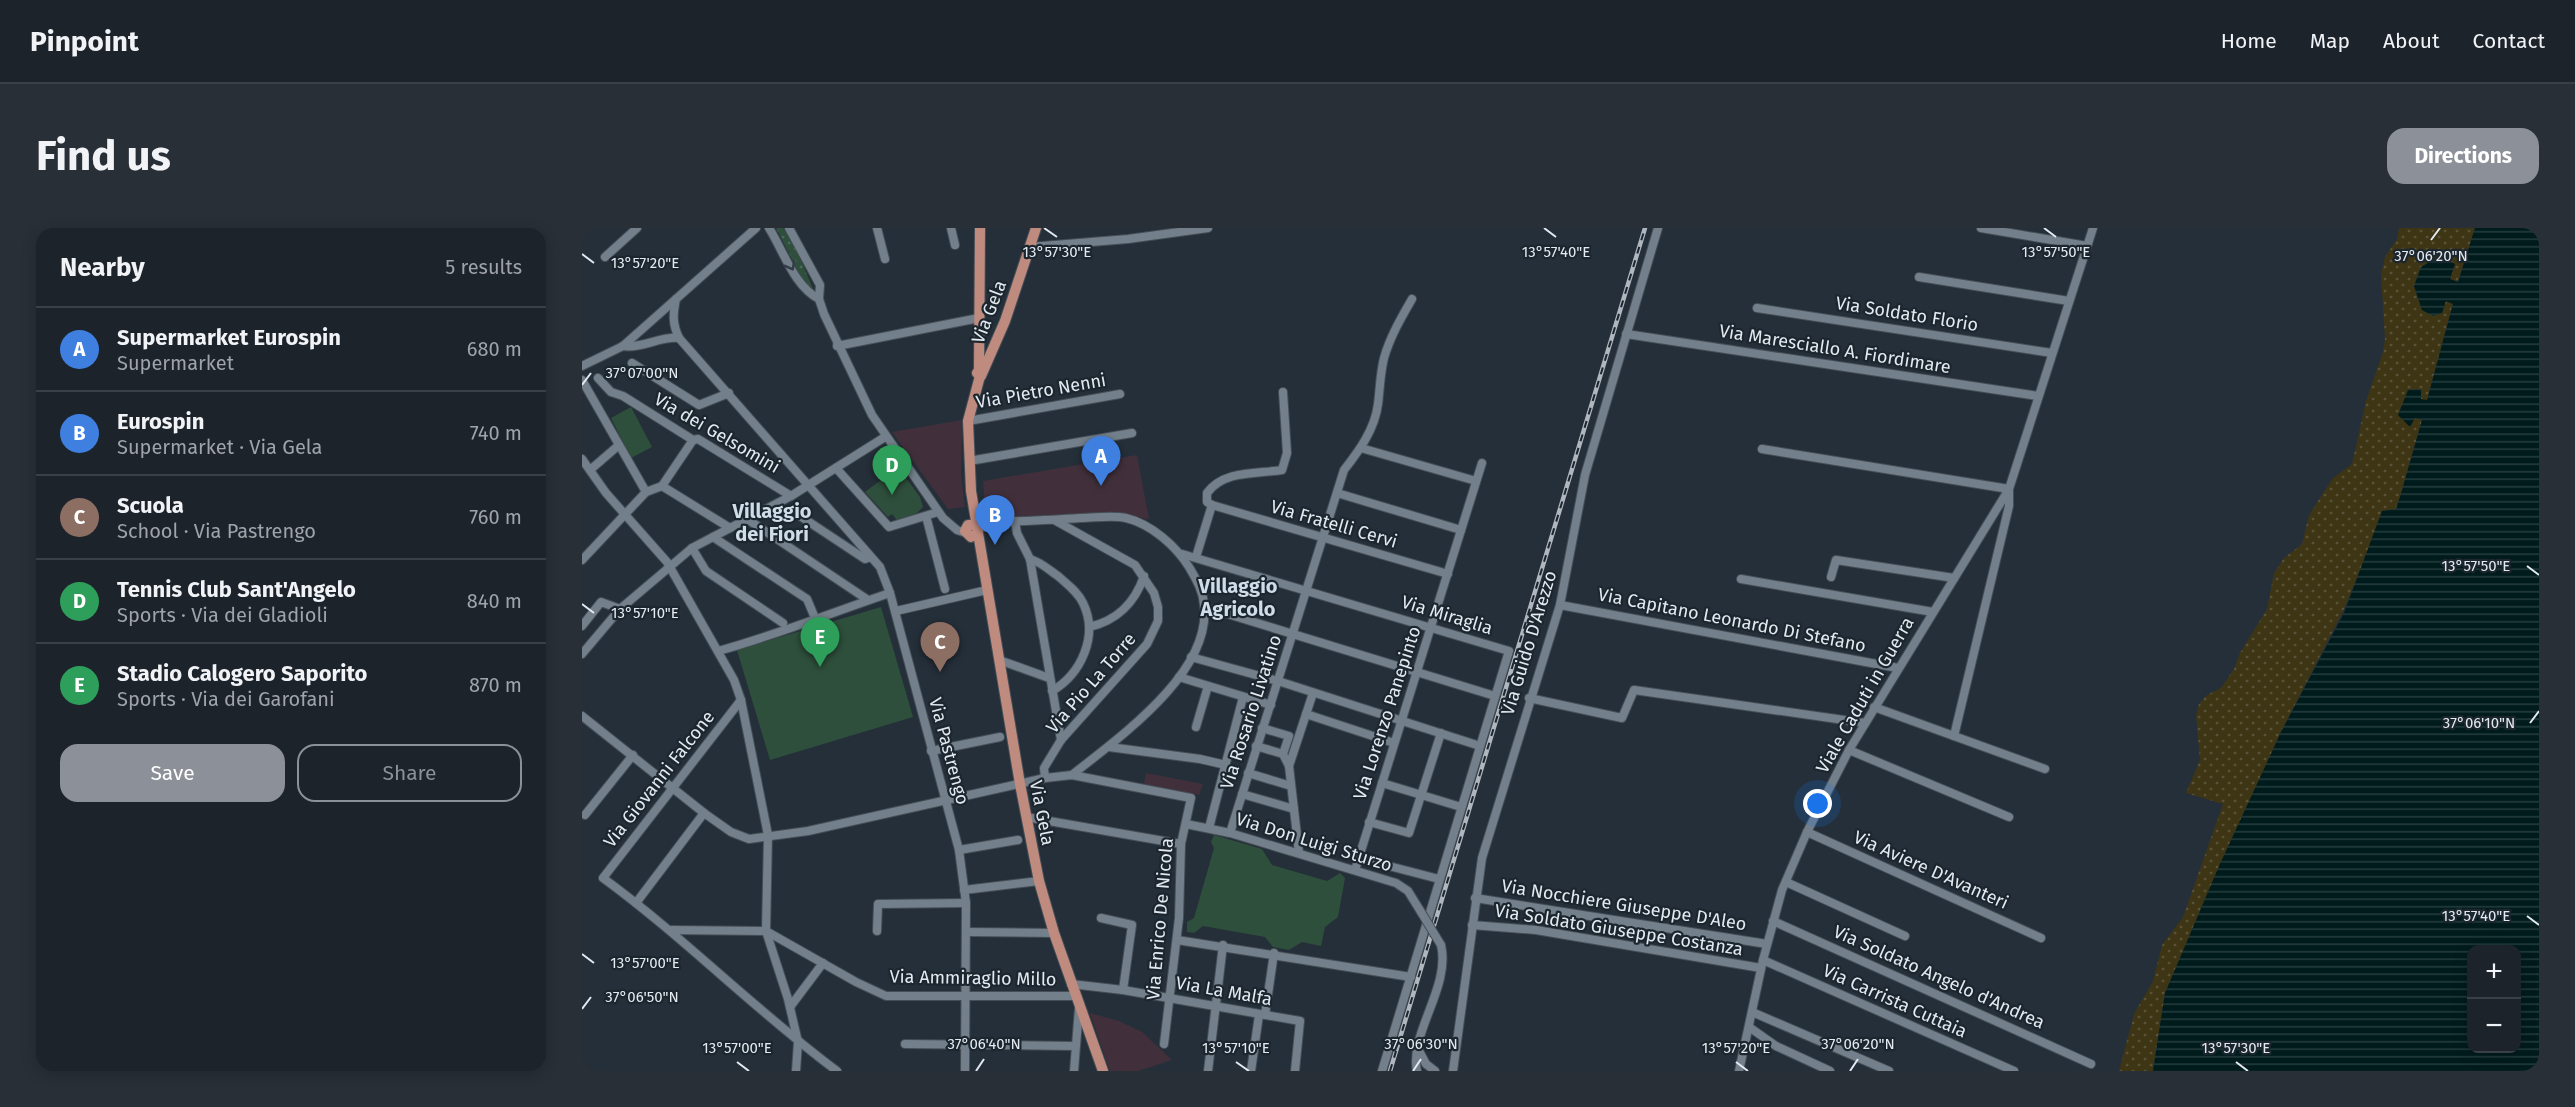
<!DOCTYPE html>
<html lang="en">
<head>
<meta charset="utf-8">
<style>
	body { margin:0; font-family:"Fira Sans",sans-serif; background:#292f37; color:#f1f3f6 }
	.controls { position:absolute; right:18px; bottom:18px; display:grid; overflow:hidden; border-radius:12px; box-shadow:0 3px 15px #0003 }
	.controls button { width:54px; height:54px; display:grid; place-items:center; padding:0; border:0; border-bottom:2px solid #3a4047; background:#1c232b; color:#f1f3f6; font:30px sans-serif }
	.you { position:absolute; left:1236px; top:576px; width:21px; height:21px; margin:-15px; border:4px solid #fff; border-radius:50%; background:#1a73e8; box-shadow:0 0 0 9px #1a73e833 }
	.badge { display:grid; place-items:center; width:39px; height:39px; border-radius:50%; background:#8c9099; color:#fff; font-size:20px; font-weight:700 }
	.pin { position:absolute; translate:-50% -50px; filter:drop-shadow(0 2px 3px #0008) }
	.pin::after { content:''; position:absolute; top:32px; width:21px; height:18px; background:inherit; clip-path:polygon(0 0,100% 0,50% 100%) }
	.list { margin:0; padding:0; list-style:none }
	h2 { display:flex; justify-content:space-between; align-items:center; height:78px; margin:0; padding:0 24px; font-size:26px }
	h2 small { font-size:20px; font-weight:400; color:#a0a4a9 }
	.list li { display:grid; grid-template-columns:39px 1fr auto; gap:18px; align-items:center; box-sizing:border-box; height:84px; padding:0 24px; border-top:2px solid #3a4047 }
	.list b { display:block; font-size:22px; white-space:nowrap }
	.list p { margin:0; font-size:20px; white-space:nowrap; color:#a0a4a9 }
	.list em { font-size:20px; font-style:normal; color:#a0a4a9 }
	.actions { display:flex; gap:12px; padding:18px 24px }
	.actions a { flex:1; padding:14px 0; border:2px solid #8c9099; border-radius:18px; text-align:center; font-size:21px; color:#8c9099 }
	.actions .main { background:#8c9099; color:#fff }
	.map { position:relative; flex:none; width:1957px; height:843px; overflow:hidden; border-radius:18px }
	header { display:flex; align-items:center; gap:36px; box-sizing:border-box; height:84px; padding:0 30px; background:#1c232b; border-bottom:2px solid #3a4047 }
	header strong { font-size:28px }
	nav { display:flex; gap:33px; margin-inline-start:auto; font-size:21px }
	.intro { display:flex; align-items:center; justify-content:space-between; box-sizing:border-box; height:144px; padding:0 36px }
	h1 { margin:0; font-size:42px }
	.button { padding:15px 27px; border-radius:18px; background:#8c9099; color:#fff; font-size:21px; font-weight:700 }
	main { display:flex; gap:36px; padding:0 36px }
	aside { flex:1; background:#1c232b; border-radius:18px; box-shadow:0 3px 15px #0003 }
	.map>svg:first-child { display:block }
	.commercial { fill:#41303b }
	.grass { fill:url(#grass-dots) }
	.sand { fill:url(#sand-dots) }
	.pitch { fill:#2e4f3b }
	.water { fill:url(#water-rules); fill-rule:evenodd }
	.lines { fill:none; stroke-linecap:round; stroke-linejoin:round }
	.minor-casing { stroke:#454e56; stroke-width:10 }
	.major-casing { stroke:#454e56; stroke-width:12 }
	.minor { stroke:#737f8a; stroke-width:8 }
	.major { stroke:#c08b7f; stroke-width:10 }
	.rail-casing { stroke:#afb6be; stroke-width:4.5 }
	.rail { stroke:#1c262f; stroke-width:2; stroke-dasharray:7; stroke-linecap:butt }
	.minor-bridge-casing { stroke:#454e56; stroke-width:10; stroke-linecap:butt }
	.minor-bridge { stroke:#737f8a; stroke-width:8 }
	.oneway { stroke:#323c46 }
	.ticks { fill:none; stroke:#e3e9f0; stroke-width:2 }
	.labels { text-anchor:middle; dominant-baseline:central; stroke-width:4.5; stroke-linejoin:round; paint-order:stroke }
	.street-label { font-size:18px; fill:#e3e9f0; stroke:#1c262f }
	.neighbourhood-label { font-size:20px; font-weight:bold; fill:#d0dde9; stroke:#1c262f }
	.ticks-label { font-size:15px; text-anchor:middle; fill:#e3e9f0; stroke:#1c262f; stroke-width:4.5; stroke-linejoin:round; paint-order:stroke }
</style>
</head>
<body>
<header>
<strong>Pinpoint</strong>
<nav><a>Home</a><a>Map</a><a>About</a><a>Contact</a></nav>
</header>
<div class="intro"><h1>Find us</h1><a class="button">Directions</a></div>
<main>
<aside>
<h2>Nearby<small>5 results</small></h2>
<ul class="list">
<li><span class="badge" style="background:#3f7fe0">A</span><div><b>Supermarket Eurospin</b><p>Supermarket</p></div><em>680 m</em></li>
<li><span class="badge" style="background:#3f7fe0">B</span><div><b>Eurospin</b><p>Supermarket · Via Gela</p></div><em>740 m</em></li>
<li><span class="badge" style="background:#8d6e63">C</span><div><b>Scuola</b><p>School · Via Pastrengo</p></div><em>760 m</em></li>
<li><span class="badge" style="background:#2e9e5b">D</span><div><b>Tennis Club Sant'Angelo</b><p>Sports · Via dei Gladioli</p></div><em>840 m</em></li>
<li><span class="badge" style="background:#2e9e5b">E</span><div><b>Stadio Calogero Saporito</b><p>Sports · Via dei Garofani</p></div><em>870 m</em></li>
</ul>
<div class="actions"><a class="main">Save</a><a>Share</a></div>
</aside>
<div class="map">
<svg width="1957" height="843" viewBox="0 0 1957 843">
	<defs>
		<pattern id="grass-dots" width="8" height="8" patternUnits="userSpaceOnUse" patternTransform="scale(1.5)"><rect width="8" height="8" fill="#2e4f3b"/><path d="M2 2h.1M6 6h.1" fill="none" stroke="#4c6858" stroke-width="1.8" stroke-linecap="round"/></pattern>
		<pattern id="sand-dots" width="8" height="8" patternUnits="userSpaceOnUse" patternTransform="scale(1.5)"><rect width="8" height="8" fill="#3e3515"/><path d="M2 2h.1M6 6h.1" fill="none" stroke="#5a5237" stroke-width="1.8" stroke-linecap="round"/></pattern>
		<pattern id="water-rules" width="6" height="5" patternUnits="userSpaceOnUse" patternTransform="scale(1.5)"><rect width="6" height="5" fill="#001b1c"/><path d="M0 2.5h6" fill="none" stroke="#253c3d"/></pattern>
	</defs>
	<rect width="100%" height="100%" fill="#252f39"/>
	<!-- commercial -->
	<g class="commercial">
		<polygon points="380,192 379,247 383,279 366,281 310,204"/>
		<polygon points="555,227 567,291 526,285 420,290 403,282 401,253"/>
		<polygon points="564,545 621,556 617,567 562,556"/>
		<polygon points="508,785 537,793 560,804 590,832 556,843 528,843"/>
	</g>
	<!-- grass -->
	<polygon class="grass" points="194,0 201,0 212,15 231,61 224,59"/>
	<!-- sand -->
	<polygon class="sand" points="1817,0 1893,0 1876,54 1839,39 1832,58 1840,82 1850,87 1860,85 1863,73 1871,75 1845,173 1839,171 1839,161 1826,162 1828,199 1833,189 1840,192 1818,269 1814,281 1800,283 1796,300 1762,381 1699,504 1583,765 1571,843 1537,843 1552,786 1571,753 1580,717 1601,689 1641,576 1604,565 1618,532 1614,487 1617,476 1625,467 1639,460 1652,441 1658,425 1685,381 1692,345 1702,330 1720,316 1727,287 1751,250 1770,236 1784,173 1801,124 1803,111 1799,46 1803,29 1815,11"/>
	<!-- pitch -->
	<g class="pitch">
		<polygon points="49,179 70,219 49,230 29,190"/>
		<polygon points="316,239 338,269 341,279 332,288 315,292 310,286 306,289 283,264"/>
		<polygon points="299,379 331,489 188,532 155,422"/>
		<polygon points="632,607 680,621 690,637 745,653 758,645 763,650 756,689 743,699 739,718 720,714 707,722 691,719 683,709 621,698 612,705 605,704 605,694 612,690 632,620 629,614"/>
	</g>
	<!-- water -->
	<path class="water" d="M1893,0H1957V843H1571L1583,765L1637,638L1699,504L1762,385L1800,283L1814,281L1818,269L1840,192L1833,190L1828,199L1816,187L1826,162L1839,161V171L1845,172L1871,76L1864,73L1860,85L1851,88L1840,82L1832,58L1839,39L1858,28L1873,36L1868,51L1876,54ZM1890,722H1934V820H1890Z"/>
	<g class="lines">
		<defs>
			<g id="minor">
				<path d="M174,0L94,71C91,86 90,95 97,110L298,339L308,365L377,622L384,675L383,843"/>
				<path d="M187,0C202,24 212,58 237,71"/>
				<polyline points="207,0 238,57 237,71 242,86 290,187 361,290 375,302 384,305"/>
				<polyline points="295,0 303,31"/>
				<polyline points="369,0 373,17"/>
				<polyline points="1399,0 1505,18"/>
				<polyline points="448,19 546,11 626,0"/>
				<polyline points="23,29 55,0"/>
				<polyline points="1337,49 1487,73"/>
				<polyline points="1175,80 1470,125"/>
				<polyline points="1044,106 1456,168"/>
				<path d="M41,118C60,121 78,108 97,110"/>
				<polyline points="255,118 397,90"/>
				<polyline points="50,135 117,177 147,165"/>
				<polyline points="0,138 41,118 94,71"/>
				<polyline points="16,150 29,164 41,168 111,212 116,211 209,268"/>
				<polyline points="0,152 64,264"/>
				<polyline points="386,193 538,166"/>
				<polyline points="779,220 894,253"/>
				<polyline points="1180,221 1427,261 1427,278 1372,508"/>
				<polyline points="0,231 24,265 85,334 152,452 159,472 186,607 184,703 206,771 216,814 214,843"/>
				<polyline points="387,233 550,205"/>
				<polyline points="254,240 307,299 356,284"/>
				<polyline points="8,242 37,217"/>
				<polyline points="80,258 148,300"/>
				<polyline points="755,265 879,302"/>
				<polyline points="630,277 866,346"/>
				<path d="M630,277L625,274V265C642,242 674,246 700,242L705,225L701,164"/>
				<polyline points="391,280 399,288 416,294"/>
				<polyline points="215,286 283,331 289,329"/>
				<polyline points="344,288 363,361"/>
				<polyline points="165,291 286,372"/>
				<polyline points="433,293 435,305 448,331 479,512"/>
				<path d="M396,301L416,294C444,293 471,292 498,290C513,290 529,287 544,290C569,296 594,318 607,339C614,351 621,362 622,377C630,445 536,510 490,547"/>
				<polyline points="131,309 225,371 233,390"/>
				<polyline points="110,320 124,343 201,395"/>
				<polyline points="600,326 927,423 800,843"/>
				<polyline points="614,329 630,277"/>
				<path d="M448,331C459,334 467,342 476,348C485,356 496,364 501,375C517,408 499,446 470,463"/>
				<polyline points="0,332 64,264 80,258 111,212"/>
				<polyline points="1249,349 1254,332 1372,350"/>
				<polyline points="1159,351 1351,384"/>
				<polyline points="978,377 1316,440"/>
				<polyline points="623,379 913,468"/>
				<polyline points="314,383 405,362"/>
				<polyline points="0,398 19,374 38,381"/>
				<path d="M507,399C534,393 553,375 562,348"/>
				<path d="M136,423C195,407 251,384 308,365"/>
				<polyline points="0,426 38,381 110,320 209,268 303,209"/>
				<polyline points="609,429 696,453 898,518"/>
				<polyline points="417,432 467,450"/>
				<polyline points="597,449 689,477"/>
				<polyline points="947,470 1040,490 1052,462 1283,495"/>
				<path d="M159,472L21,650C103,710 174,783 255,843"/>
				<polyline points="1292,479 1463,541"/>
				<polyline points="724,486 812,515"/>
				<polyline points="0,488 122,585 149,604 167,611 226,603 463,550 490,547 609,570 599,616 597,690 582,816"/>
				<polyline points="614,499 626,458"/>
				<polyline points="680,500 707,508 701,526 707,538"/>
				<polyline points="674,518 701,526"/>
				<polyline points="527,519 618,531 644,537"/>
				<polyline points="1267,522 1427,589"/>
				<polyline points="349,523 418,509"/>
				<polyline points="666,545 709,558"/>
				<polyline points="463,550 462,540 479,512 565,416 576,393 576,379 572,365 553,337 474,293"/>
				<polyline points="800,555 879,579"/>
				<polyline points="660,566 712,581"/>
				<polyline points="3,587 51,527"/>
				<polyline points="444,589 599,616"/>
				<polyline points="787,594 827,605 859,505"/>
				<polyline points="604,596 648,605 814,655 826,663 839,684"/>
				<polyline points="627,600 661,469"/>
				<polyline points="1225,604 1459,710"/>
				<path d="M648,605L762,242C777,223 793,201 796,176C798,161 798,146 802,130C808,109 819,90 830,71"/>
				<polyline points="377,622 436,612"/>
				<polyline points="717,625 707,538 731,465"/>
				<polyline points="776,630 857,651"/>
				<polyline points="773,642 900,235"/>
				<polyline points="1204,654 1323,708"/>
				<polyline points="382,662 457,653"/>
				<polyline points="893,670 1185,716"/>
				<polyline points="54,675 122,585"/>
				<polyline points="519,690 550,697 541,762"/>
				<polyline points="1191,693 1509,836"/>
				<polyline points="890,697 954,702 1179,740"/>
				<polyline points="89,702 184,703 274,754 304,768 492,768"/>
				<polyline points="295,703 296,676 384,675"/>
				<polyline points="385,704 472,705"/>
				<polyline points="595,712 829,749"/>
				<polyline points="1181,732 1432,843"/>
				<polyline points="489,756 541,762 718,793 713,843"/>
				<polyline points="208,779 241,735"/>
				<polyline points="1170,784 1307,843"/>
				<polyline points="683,787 692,725"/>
				<polyline points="1167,799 1194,818 1248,843"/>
				<polyline points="323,816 493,818"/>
				<polyline points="836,821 844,836 853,843"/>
				<polyline points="492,843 497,780"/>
				<polyline points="626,843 641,717"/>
				<polyline points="669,843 677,787"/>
				<path d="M835,843C827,805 869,759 859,717"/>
				<polyline points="871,843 900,630 978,377 1003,247 1076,0"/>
				<polyline points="1157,843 1181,732 1200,662 1225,604 1267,522 1427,261 1511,0"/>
			</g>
			<g id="major">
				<polyline points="397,143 398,0"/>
				<polyline points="400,143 395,145 398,148 386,193 389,263 438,556 457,653 472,705 521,843"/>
				<polyline points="399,148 423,93 454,0"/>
				<polyline points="394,297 386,297 383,303 389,309 396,305"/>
			</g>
		</defs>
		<!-- minor casing -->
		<use href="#minor" class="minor-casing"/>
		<!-- major casing -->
		<use href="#major" class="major-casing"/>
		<!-- minor -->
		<use href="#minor" class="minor"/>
		<!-- major -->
		<use href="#major" class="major"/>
		<defs>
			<polyline id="rail" points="808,843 1063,0"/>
		</defs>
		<!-- rail casing -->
		<use href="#rail" class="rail-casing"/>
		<!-- rail -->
		<use href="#rail" class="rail"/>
		<defs>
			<polyline id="minor-bridge" points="839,684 859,717"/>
		</defs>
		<!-- minor-bridge casing -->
		<use href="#minor-bridge" class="minor-bridge-casing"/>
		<!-- minor-bridge -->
		<use href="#minor-bridge" class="minor-bridge"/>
	</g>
	<!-- one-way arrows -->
	<defs><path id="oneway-chevron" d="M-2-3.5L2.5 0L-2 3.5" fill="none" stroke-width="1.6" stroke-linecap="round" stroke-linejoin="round" transform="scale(1.5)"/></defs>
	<use class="oneway" href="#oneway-chevron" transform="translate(209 38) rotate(62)"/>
	<!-- ticks -->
	<path class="ticks" d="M462,0L475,9M962,0L974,9M1462,0L1474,9M1849,12L1858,0M0,26L12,35M0,157L9,145M1945,338L1957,347M0,376L12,385M1948,495L1957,483M1945,688L1957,697M0,726L12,735M0,781L9,769M155,834L167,843M654,834L667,843M1154,834L1166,843M1654,834L1666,843M394,843L402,831M831,843L839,831M1268,843L1276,831"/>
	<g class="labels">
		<!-- street labels -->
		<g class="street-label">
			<text transform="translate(407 84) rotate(-69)">Via Gela</text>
			<text transform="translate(1325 86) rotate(9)">Via Soldato Florio</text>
			<text transform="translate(1253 121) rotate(9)">Via Maresciallo A. Fiordimare</text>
			<text transform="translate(459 163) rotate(-10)">Via Pietro Nenni</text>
			<text transform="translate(135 205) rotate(30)">Via dei Gelsomini</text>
			<text transform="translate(752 296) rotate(16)">Via Fratelli Cervi</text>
			<text transform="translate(865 387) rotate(17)">Via Miraglia</text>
			<text transform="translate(1150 392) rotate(11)">Via Capitano Leonardo Di Stefano</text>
			<text transform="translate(947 415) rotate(-73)">Via Guido D'Arezzo</text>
			<text transform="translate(509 455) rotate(-49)">Via Pio La Torre</text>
			<text transform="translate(1283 467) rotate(-60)">Viale Caduti in Guerra</text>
			<text transform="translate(669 484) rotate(-72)">Via Rosario Livatino</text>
			<text transform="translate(805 485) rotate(-72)">Via Lorenzo Panepinto</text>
			<text transform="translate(367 523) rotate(75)">Via Pastrengo</text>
			<text transform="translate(77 551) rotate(-52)">Via Giovanni Falcone</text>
			<text transform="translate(460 585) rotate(79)">Via Gela</text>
			<text transform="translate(732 614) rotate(17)">Via Don Luigi Sturzo</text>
			<text transform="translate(1349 642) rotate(24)">Via Aviere D'Avanteri</text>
			<text transform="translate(1042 677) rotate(9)">Via Nocchiere Giuseppe D'Aleo</text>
			<text transform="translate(578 691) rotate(-85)">Via Enrico De Nicola</text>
			<text transform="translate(1037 702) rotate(9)">Via Soldato Giuseppe Costanza</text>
			<text transform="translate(1357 749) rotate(24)">Via Soldato Angelo d'Andrea</text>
			<text transform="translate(391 750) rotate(1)">Via Ammiraglio Millo</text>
			<text transform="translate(642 763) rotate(10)">Via La Malfa</text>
			<text transform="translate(1313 773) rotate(24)">Via Carrista Cuttaia</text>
		</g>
		<!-- neighbourhood labels -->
		<g class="neighbourhood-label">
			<text x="190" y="283">Villaggio<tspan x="190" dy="23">dei Fiori</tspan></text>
			<text x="656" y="358">Villaggio<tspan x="656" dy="23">Agricolo</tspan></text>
		</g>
	</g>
	<g class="ticks-label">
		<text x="475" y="29">13°57'30"E</text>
		<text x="974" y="29">13°57'40"E</text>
		<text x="1474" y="29">13°57'50"E</text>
		<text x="1849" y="33">37°06'20"N</text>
		<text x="63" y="40">13°57'20"E</text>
		<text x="60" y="150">37°07'00"N</text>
		<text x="1894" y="343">13°57'50"E</text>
		<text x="63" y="390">13°57'10"E</text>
		<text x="1897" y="500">37°06'10"N</text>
		<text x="1894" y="693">13°57'40"E</text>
		<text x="63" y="740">13°57'00"E</text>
		<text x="60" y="774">37°06'50"N</text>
		<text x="402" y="821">37°06'40"N</text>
		<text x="839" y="821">37°06'30"N</text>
		<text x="1276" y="821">37°06'20"N</text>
		<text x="155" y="825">13°57'00"E</text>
		<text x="654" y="825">13°57'10"E</text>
		<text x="1154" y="825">13°57'20"E</text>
		<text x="1654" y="825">13°57'30"E</text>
	</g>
</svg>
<div class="controls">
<button>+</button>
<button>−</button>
</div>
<div class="you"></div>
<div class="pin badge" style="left:519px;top:258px;background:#3f7fe0">A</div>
<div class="pin badge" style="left:413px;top:317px;background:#3f7fe0">B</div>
<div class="pin badge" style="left:358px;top:444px;background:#8d6e63">C</div>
<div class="pin badge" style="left:310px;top:267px;background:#2e9e5b">D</div>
<div class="pin badge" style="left:238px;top:439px;background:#2e9e5b">E</div>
</div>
</main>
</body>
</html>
